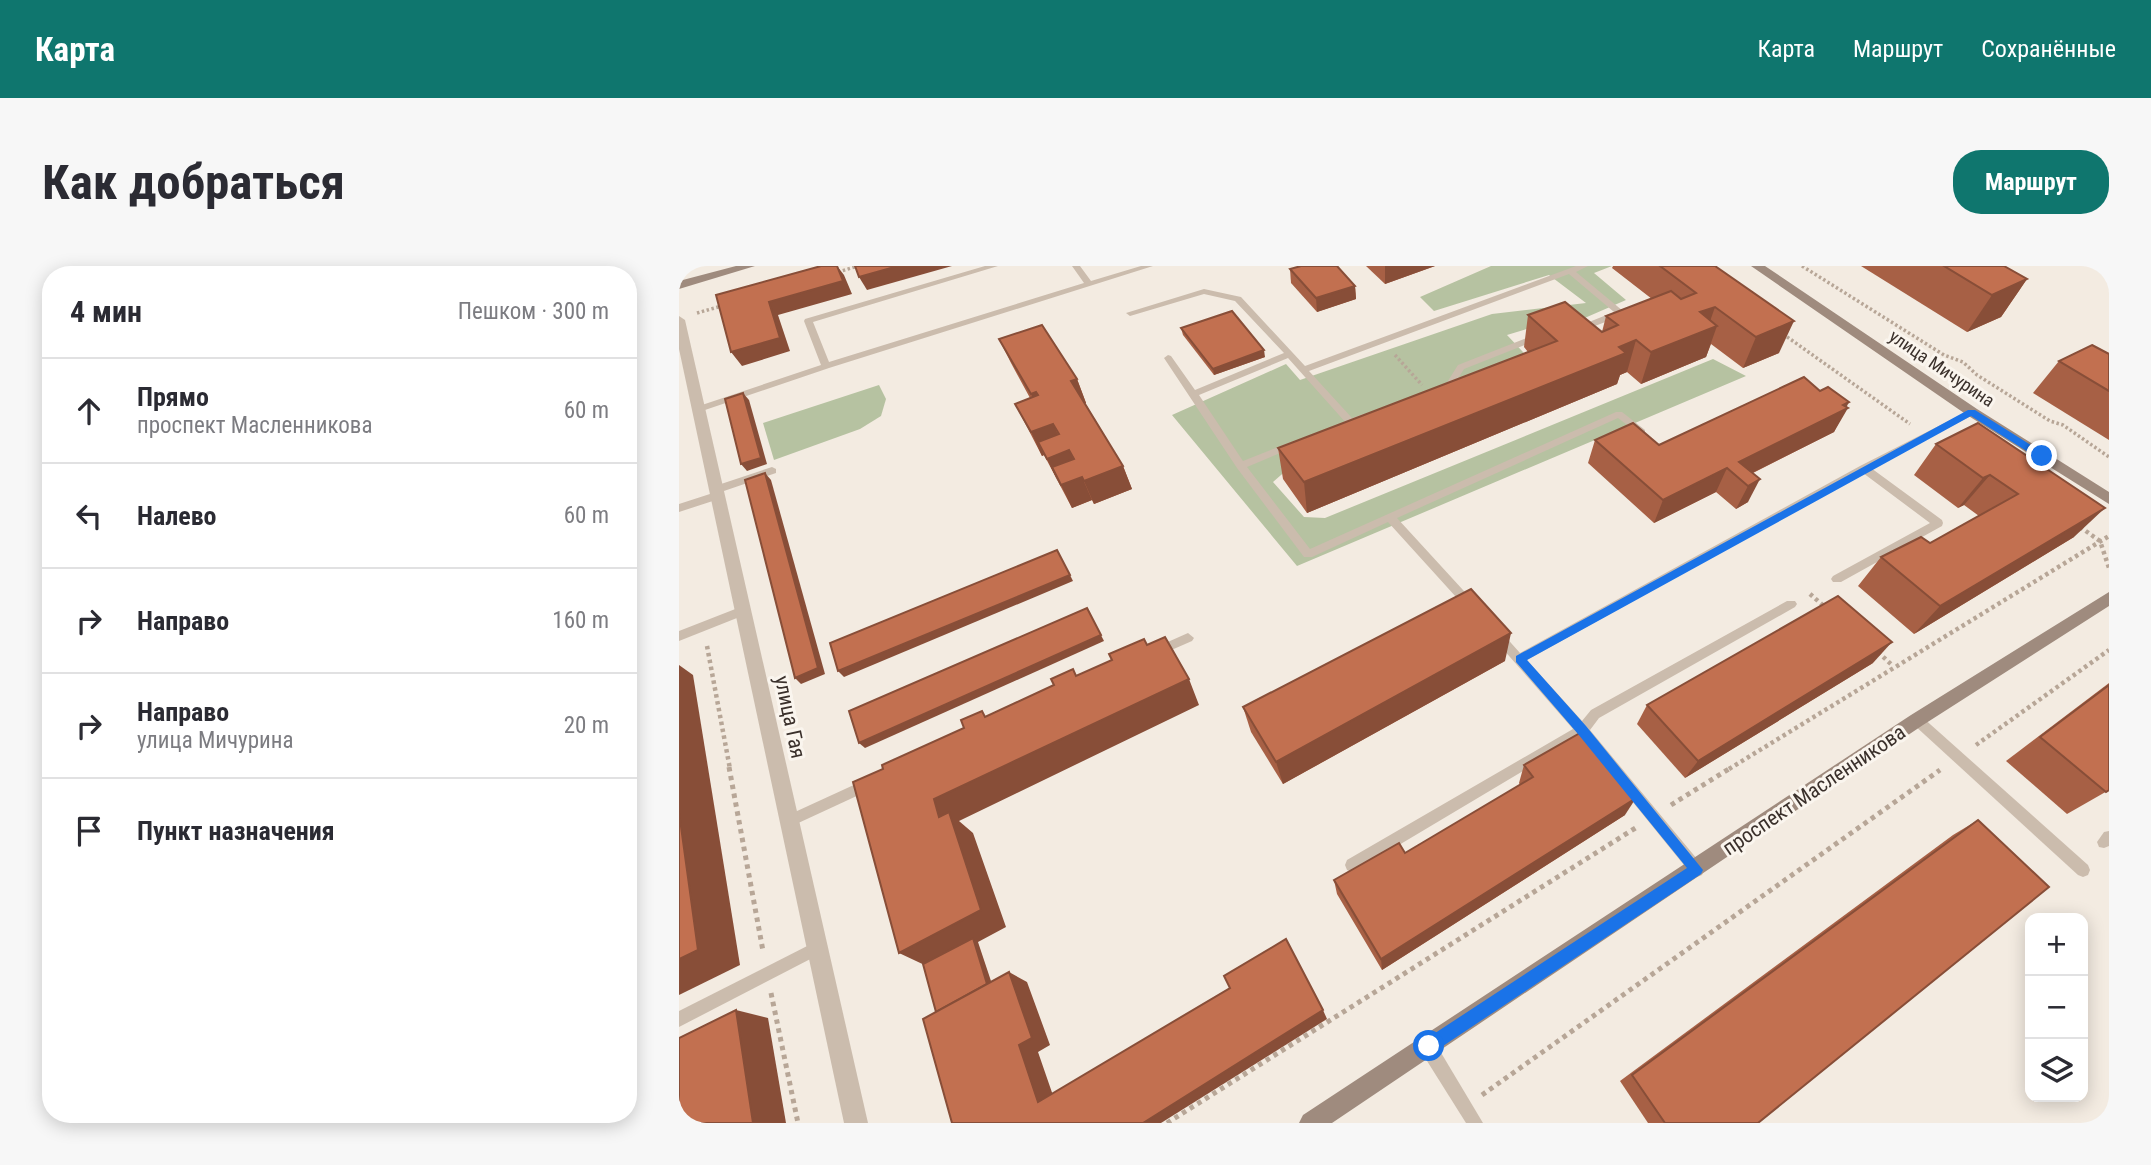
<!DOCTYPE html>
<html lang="ru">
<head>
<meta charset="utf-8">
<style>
	body { margin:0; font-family:"Roboto Condensed",sans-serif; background:#f7f7f7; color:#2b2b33 }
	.controls { position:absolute; right:21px; bottom:21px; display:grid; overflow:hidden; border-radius:14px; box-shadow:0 4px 18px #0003 }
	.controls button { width:63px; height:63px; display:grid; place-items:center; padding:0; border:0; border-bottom:2px solid #e1e1e2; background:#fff; color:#2b2b33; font:35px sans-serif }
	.stop { position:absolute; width:21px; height:21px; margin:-16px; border:5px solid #1a73e8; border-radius:50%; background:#fff }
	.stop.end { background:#1a73e8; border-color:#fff; box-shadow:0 2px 7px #0008 }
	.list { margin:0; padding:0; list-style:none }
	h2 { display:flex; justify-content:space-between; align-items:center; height:91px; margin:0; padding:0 28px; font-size:30px }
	h2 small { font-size:23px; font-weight:400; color:#7c7c81 }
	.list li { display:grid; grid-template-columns:46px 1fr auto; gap:21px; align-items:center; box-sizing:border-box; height:105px; padding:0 28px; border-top:2px solid #e1e1e2 }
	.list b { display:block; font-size:26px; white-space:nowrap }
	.list p { margin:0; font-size:23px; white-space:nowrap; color:#7c7c81 }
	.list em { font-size:23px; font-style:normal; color:#7c7c81 }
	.icon { flex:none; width:38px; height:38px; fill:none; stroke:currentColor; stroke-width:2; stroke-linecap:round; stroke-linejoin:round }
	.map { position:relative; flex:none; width:1430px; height:857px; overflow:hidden; border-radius:28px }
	header { display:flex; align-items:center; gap:42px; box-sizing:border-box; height:98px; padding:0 35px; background:#0f766e; color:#fff }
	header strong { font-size:33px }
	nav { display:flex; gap:38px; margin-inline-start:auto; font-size:24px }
	.intro { display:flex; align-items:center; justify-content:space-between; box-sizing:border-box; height:168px; padding:0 42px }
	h1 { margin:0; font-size:49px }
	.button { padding:18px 32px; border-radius:28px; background:#0f766e; color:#fff; font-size:24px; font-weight:700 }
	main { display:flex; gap:42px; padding:0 42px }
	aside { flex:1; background:#fff; border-radius:28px; box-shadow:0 4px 18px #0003 }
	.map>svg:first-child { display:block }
	.green { fill:#b6c2a1 }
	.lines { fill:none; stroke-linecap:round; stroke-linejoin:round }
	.path-far2 { stroke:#b7a697; stroke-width:3.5; stroke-dasharray:2.5 2.5; stroke-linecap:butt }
	.path-far1 { stroke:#b7a697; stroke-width:4.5; stroke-dasharray:3.5 3.5; stroke-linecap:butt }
	.path { stroke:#b7a697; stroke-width:5; stroke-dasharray:4.5 4.5; stroke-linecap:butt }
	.service { fill:#cbbcad; fill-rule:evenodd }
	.minor { fill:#cbbcad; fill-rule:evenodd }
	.secondary { fill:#9f8b7e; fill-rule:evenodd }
	.wall { fill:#a76045 }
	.shaded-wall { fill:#884e38 }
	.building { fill:#c27050; stroke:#884e38; stroke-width:2 }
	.route { fill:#1a73e8 }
	.labels { text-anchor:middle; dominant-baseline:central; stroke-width:6; stroke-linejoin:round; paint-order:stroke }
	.far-street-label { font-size:18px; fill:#3a302b; stroke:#faf5ee }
	.street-label { font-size:21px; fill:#3a302b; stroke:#faf5ee }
</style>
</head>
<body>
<header>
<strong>Карта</strong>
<nav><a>Карта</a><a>Маршрут</a><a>Сохранённые</a></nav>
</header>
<div class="intro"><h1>Как добраться</h1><a class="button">Маршрут</a></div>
<main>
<aside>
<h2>4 мин<small>Пешком · 300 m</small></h2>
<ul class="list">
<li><svg class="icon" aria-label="ahead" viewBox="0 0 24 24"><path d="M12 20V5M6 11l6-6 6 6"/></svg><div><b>Прямо</b><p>проспект Масленникова</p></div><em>60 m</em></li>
<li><svg class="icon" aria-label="left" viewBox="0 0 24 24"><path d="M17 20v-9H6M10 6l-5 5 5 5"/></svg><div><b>Налево</b></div><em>60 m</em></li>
<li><svg class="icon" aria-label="right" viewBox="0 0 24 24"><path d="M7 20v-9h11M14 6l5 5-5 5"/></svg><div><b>Направо</b></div><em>160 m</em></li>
<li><svg class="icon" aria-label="right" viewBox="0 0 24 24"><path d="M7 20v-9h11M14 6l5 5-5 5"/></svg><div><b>Направо</b><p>улица Мичурина</p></div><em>20 m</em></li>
<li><svg class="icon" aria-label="arrive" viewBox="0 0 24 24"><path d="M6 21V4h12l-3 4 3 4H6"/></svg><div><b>Пункт назначения</b></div></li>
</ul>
</aside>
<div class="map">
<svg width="1430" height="857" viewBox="0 0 1430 857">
	<rect width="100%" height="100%" fill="#f3ebe1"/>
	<!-- green -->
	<g class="green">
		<polygon points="812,0 933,0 915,7 947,34 885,61 871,56 828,69 858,101 610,202 594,216 625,251 646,252 1034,93 1067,110 618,300 493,149 607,98 621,114 813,48 907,37 870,9 755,45 741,31"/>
		<polygon points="200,119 207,133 202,150 181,163 95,194 84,157"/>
	</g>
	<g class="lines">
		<!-- path-far2 -->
		<g class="path-far2">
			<polyline points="1123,0 1265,89 1284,96 1298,109 1371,155 1384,159 1430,191"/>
			<polyline points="159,6 179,0"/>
			<polyline points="18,47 46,39"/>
			<polyline points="1104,68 1231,158"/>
			<polyline points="716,89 743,119"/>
		</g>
		<!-- path-far1 -->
		<g class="path-far1">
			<polyline points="1401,261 1421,275 1430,302"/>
			<polyline points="1131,328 1147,342"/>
			<polyline points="28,380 51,503"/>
			<polyline points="1199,386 1214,400"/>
			<polyline points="1297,479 1430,384"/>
			<polyline points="1050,503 1430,270"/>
		</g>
		<!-- path -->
		<g class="path">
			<polyline points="50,501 84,685"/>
			<polyline points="992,539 1053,501"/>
			<polyline points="92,727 119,857"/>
			<polyline points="803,829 1261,504"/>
			<polyline points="488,857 958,561"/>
		</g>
		<!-- service -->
		<g class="service">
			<polygon points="306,0 319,0 134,56 150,96 405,17 393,0 401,0 412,15 462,0 474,0 150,102 23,145 17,145 15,143 17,141 142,99 125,55 126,53"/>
			<polygon points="897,0 909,0 897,6 944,45 944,49 916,60 910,60 910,56 935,46 890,8 630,105 673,152 684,148 689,151 674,158 668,158 609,92 520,129 564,195 612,176 618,176 618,180 568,201 631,283 937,146 943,146 966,164 966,168 960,168 939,152 718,252 795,336 797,339 795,342 787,342 709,256 633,291 625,291 558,202 485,92 489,89 492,90 516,124 605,87 556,35 525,28 451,50 447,47 525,23 562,31 626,100"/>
			<polygon points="858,68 861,69 861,73 785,103 773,122 761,127 756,124 767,118 779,99"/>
			<polygon points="1293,143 1296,144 1296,148 1192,202 1263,254 1264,257 1263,260 1162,316 1154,316 1152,313 1154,310 1251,257 1184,207 848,394 903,455 912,444 1108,335 1116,335 1118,338 1116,341 920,452 911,464 1023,599 1025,604 1023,609 1018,611 1013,609 901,471 678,604 673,606 668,604 666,599 668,594 894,463 816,374 814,371 816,368 824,368 841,387 1181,200"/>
			<polygon points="93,201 97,203 97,207 42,226 44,229 43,232 0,246 0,238 34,227 32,224 33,221"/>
			<polygon points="64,340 68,342 70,345 68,348 0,375 0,365"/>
			<polygon points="509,367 515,372 513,375 481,389 473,389 471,386 473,383"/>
			<polygon points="1238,449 1242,450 1409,599 1411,604 1409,609 1404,611 1399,609 1234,458 1232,454 1234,450"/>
			<polygon points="190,512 195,514 197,518 195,522 115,559 110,561 105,559 103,555 105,551"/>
			<polygon points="1430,565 1430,580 1425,582 1420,581 1418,576 1425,566"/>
			<polygon points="138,675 143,677 145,682 143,687 0,761 0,745"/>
			<polygon points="749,773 755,775 804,857 787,857 743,787 741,781 743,775"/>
		</g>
		<!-- minor -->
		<polygon class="minor" points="0,50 6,54 189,857 165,857 0,83"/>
		<!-- secondary -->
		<g class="secondary">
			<polygon points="57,0 76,0 0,23 0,15"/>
			<polygon points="1072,0 1086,0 1298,143 1430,226 1430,238 1288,149"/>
			<polygon points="1430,326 1430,340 1244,459 653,857 620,857 624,849 1232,449"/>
		</g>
	</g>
	<!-- wall -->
	<g class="wall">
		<polygon points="687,0 756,0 706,18"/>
		<polygon points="934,0 1036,0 1100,87 1064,102 1032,78 1027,91 962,118 948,106 941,109 938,118 628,247 604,213 599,182 849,86 845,81 849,49 923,66 927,50 973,33 933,2"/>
		<polygon points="1182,0 1325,0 1348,13 1322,51 1288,66"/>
		<polygon points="611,3 676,20 677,33 638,46 612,17"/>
		<polygon points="502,62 586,91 535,109 504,69"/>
		<polygon points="320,73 398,113 407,137 406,137 444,200 453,223 415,238 413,234 393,242 365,189 363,190 348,161 336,138 351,132 332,97"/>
		<polygon points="1430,88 1430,174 1354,127 1380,95"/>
		<polygon points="1141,125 1167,141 1155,166 1074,207 1069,236 1057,243 1037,226 975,257 909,197 916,174 980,179"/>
		<polygon points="1299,157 1395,271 1235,368 1179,320 1202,291 1251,277 1300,250 1285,239 1279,242 1235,209 1257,178"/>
		<polygon points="826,395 604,518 572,466 564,441"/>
		<polygon points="1194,397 1006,512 958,458 968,439"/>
		<polygon points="1430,417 1430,524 1388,548 1327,495"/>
		<polygon points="845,499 946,549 703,704 658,628 655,614 726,587 841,519 840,517"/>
		<polygon points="1299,554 1079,857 969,857 941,815 1274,569"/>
	</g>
	<!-- shaded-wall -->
	<g class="shaded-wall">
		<polygon points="158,0 165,9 173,28 99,49 111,85 63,100 52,86 90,36"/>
		<polygon points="219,0 273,0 188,24 180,11"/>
		<polygon points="706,0 756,0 706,18"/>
		<polygon points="1348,13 1322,51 1288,66 1313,29"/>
		<polygon points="676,20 677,33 638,46 637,32"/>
		<polygon points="1036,41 1028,64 1038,60 1027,91 962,118 972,86 1021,46"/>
		<polygon points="1115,55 1100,87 1064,102 1077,71"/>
		<polygon points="957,74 948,106 941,109 938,118 628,247 625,216"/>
		<polygon points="585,84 586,91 535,109 534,103"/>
		<polygon points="398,113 407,137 401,139 392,115"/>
		<polygon points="357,126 368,150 363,152 352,128"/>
		<polygon points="64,127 70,134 88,198 68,205 62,198"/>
		<polygon points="1170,136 1166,144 1169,142 1155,166 1061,213 1060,196"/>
		<polygon points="374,158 385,182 359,176 365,189 363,190 352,166"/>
		<polygon points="390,184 401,208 373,201 379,216 368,193"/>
		<polygon points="444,200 453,223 415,238 405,215"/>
		<polygon points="1048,202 1037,226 975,257 984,234"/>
		<polygon points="86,207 92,214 146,408 122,418 116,412"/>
		<polygon points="1311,209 1285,239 1279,242 1304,212"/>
		<polygon points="403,211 413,234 393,242 382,219"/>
		<polygon points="1081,213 1069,236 1057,243 1069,220"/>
		<polygon points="1426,242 1395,271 1235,368 1261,340"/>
		<polygon points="391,309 394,315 165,411 159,405"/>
		<polygon points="408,342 425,375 186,482 180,477"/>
		<polygon points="832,367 826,395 604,518 597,496"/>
		<polygon points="1213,376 1194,397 1006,512 1019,495"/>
		<polygon points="0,399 14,409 61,699 0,729"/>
		<polygon points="510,413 520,439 280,555 294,567 327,661 299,676 318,733 220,687 260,551 255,533"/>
		<polygon points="957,532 946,549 703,704 702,693"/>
		<polygon points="330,706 348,716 371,779 359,786 378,841 359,836 340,779"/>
		<polygon points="57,744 89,752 107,857 74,857"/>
		<polygon points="644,744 648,753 482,857 464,857"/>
	</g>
	<!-- building -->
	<g class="building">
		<polygon points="142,0 158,0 164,15 90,36 101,72 52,86 37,29"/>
		<polygon points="176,0 219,0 180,11"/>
		<polygon points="622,0 658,0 676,20 637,32 611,3"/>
		<polygon points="981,0 1036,0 1115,55 1077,71 1036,41 1021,46 1038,60 972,86 957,74 940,81 947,87 625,216 599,182 878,75 849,49 886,36 923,66 939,59 927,50 992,25 1002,33 1017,27"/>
		<polygon points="1265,0 1325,0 1348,13 1313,29"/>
		<polygon points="553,45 585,84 534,103 502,62"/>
		<polygon points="363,59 398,113 392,115 444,200 405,215 403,211 382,219 373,201 395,193 390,184 368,193 359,176 380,168 374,158 352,166 336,138 359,129 357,126 352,128 320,73"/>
		<polygon points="1413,79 1430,88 1430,125 1380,95"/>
		<polygon points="1125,111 1141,125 1149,121 1170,136 1164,139 1169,142 1060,196 1081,213 1069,220 1048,202 984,234 916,174 954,157 980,179"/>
		<polygon points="64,127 82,192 62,198 46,133"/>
		<polygon points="1299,157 1426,242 1261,340 1202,291 1242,271 1251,277 1339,228 1311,209 1304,212 1257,178"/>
		<polygon points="86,207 139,402 116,412 66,214"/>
		<polygon points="378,284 391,309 159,405 151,377"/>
		<polygon points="792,323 832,367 597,496 564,441"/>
		<polygon points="1159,330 1213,376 1019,495 968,439"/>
		<polygon points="408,342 422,369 180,477 170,445"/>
		<polygon points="486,371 510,413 255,533 260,551 270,546 302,644 220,687 174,516 204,503 203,499 285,462 282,454 303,445 306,451 375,419 372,413 394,403 397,410 433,394 430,388 465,373 468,379"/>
		<polygon points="1430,419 1430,524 1427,526 1361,471"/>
		<polygon points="901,467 957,532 702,693 655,614 720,577 726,587 854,511 845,499"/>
		<polygon points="0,546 19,684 0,693"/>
		<polygon points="1299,554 1370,621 1079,857 986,857 953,809"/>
		<polygon points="294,672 308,718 257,746 244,698"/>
		<polygon points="607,673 644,744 464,857 273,857 244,753 330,706 353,772 340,779 359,836 551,722 545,710"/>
		<polygon points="57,744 74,857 0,857 0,772"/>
	</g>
	<!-- route -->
	<polygon class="route" points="1289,144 1296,144 1366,188 1366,193 1360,193 1292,150 848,394 907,460 1024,604 1022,608 755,786 750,788 744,786 742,780 744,775 1008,602 899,468 837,396 837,390"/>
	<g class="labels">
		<!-- far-street labels -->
		<g class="far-street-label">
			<text transform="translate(1263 102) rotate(34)">улица Мичурина</text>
		</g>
		<!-- street labels -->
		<g class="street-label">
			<text transform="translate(111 451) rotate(78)">улица Гая</text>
			<text transform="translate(1135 524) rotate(-34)">проспект Масленникова</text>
		</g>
	</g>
</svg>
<div class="controls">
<button>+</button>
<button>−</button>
<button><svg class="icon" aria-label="layers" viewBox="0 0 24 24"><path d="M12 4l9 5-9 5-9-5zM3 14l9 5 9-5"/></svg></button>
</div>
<div class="stop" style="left:750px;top:780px"></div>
<div class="stop end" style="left:1363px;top:190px"></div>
</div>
</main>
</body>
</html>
